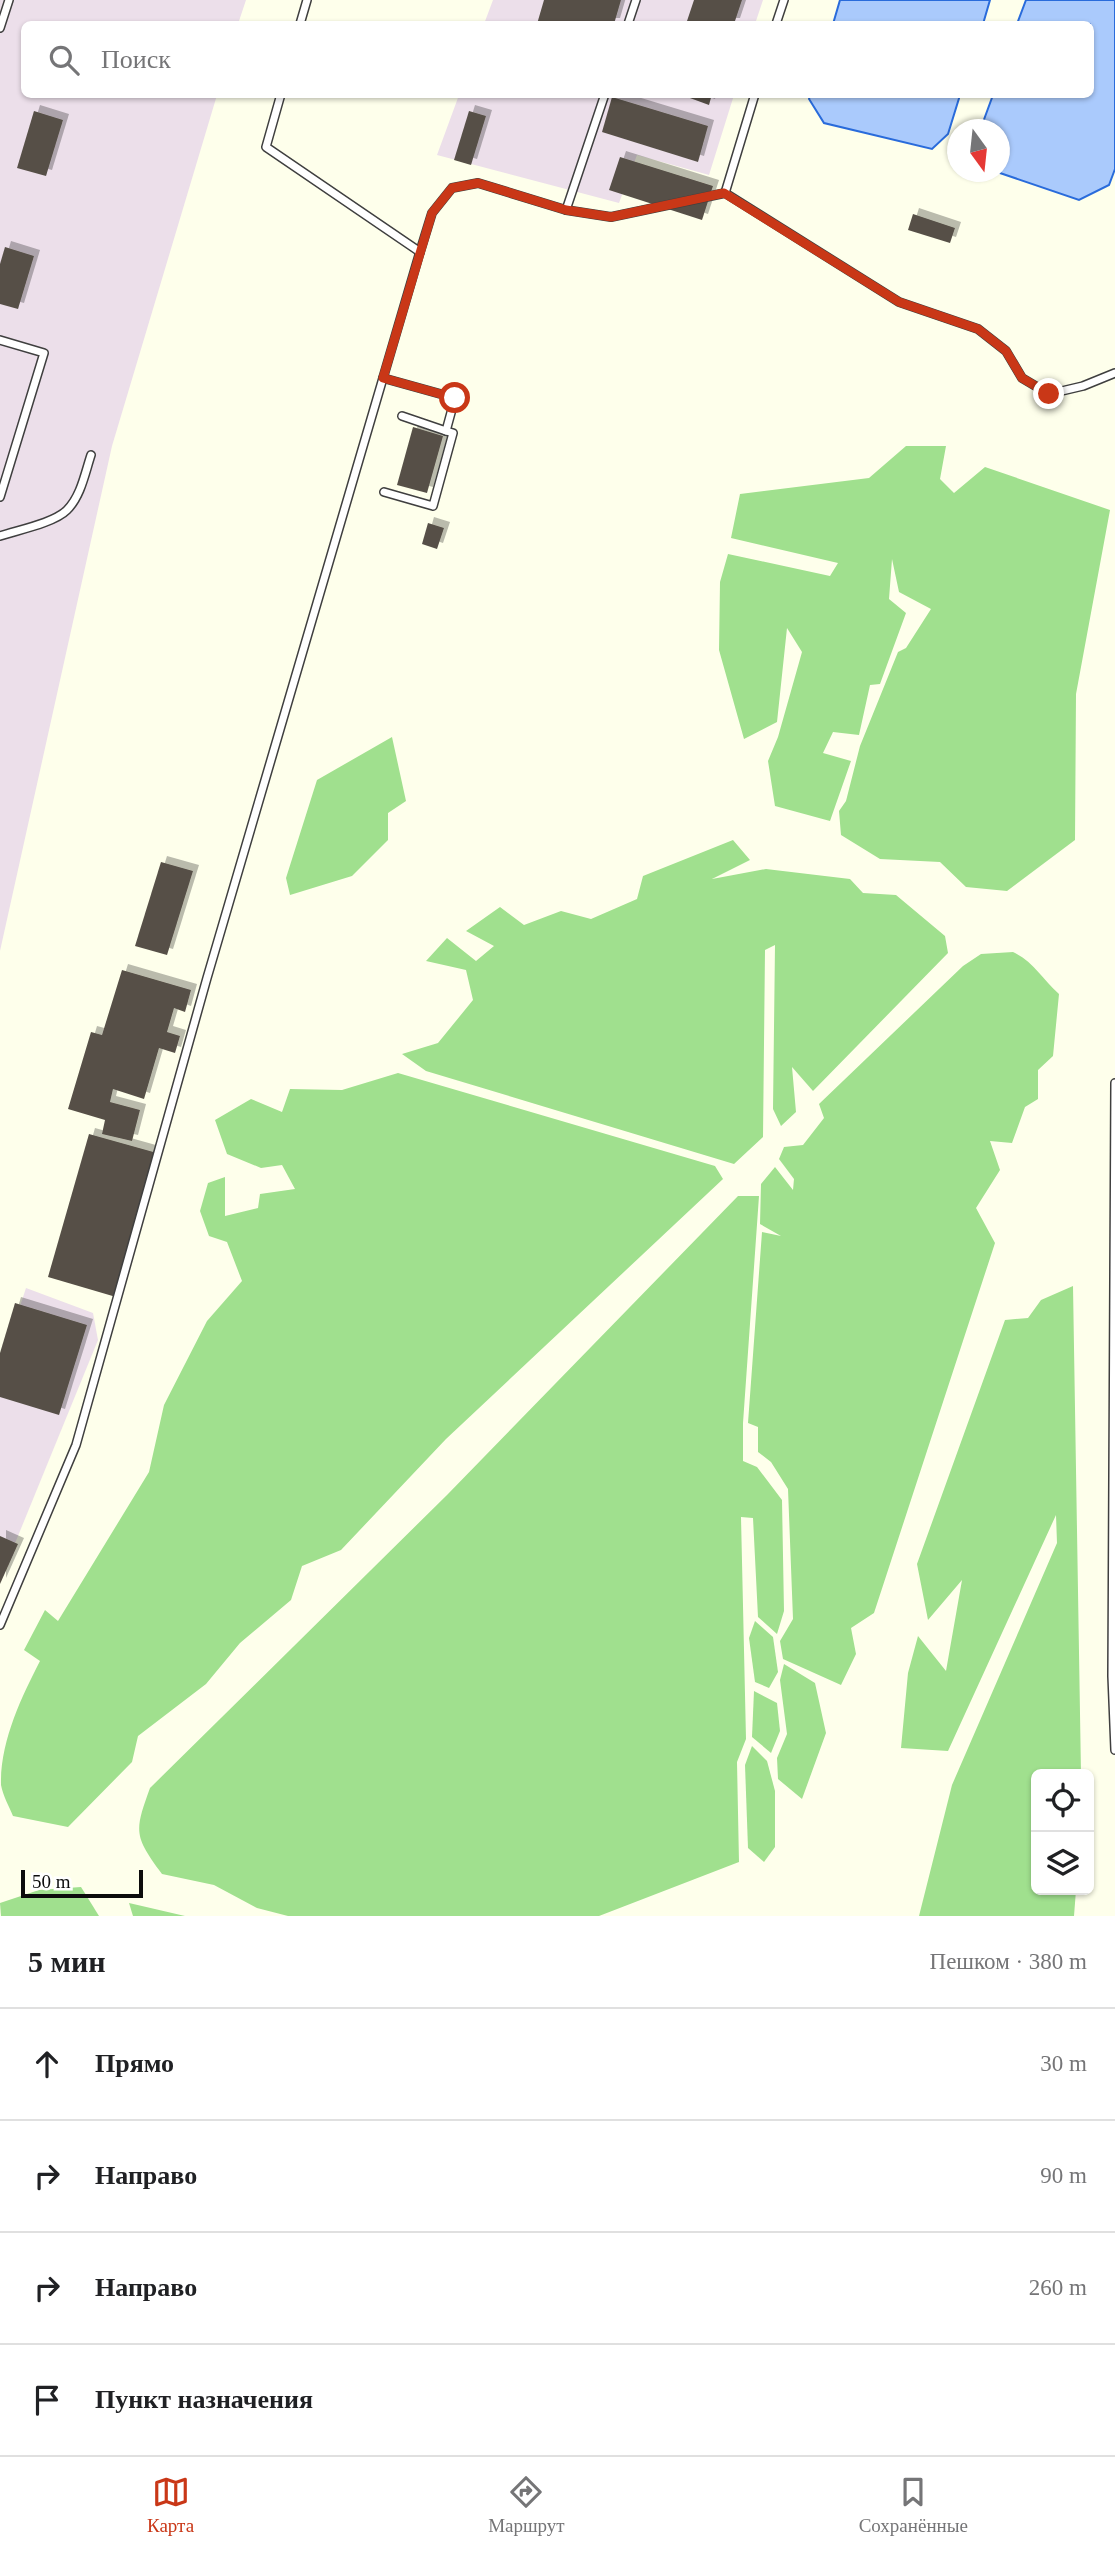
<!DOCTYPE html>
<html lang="ru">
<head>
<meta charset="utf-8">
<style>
	body { margin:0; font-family:Georgia,serif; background:#f6f6f6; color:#202124 }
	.controls { position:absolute; right:21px; bottom:21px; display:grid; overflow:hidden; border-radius:10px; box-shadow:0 2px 5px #0004 }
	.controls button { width:63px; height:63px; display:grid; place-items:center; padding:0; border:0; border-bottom:2px solid #e0e0e0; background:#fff; color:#202124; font:35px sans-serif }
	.compass { position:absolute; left:947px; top:119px; width:63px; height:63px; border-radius:50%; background:#fff; box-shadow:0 2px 5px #0004; rotate:165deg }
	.scale { position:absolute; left:21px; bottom:18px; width:122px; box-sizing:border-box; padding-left:7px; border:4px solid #0c0c0c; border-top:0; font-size:19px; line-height:24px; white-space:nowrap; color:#0c0c0c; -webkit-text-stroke:5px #fff; paint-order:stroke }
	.stop { position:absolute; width:21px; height:21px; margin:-16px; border:5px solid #c93717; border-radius:50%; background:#fff }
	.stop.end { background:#c93717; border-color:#fff; box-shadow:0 2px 7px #0008 }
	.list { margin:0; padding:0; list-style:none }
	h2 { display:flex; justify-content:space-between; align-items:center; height:91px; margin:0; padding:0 28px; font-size:30px }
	h2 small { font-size:23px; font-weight:400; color:#757577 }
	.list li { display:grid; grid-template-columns:46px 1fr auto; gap:21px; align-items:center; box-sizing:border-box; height:112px; padding:0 28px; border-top:2px solid #e0e0e0 }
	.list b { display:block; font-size:26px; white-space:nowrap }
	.list em { font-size:23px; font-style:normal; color:#757577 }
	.icon { flex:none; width:38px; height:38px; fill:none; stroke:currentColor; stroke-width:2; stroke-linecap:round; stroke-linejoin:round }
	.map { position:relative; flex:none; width:1115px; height:1916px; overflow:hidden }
	.search { position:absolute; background:#fff; box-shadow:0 2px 5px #0004; left:21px; right:21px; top:21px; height:77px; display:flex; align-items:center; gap:18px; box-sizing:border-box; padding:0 24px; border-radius:10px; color:#757577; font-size:26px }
	.sheet { height:539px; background:#fff }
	nav { display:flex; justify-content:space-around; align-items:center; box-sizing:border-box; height:98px; border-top:2px solid #e0e0e0; background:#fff; font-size:19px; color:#757577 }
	nav a { display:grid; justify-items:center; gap:4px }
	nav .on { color:#c93717 }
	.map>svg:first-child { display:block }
	.industrial { fill:#ecdfea }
	.forest { fill:#a0e08e }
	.water { fill:#aacafc; stroke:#296bdb; stroke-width:2 }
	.building { fill:#565047; filter:url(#shadow) }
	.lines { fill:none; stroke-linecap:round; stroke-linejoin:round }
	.service-casing { stroke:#3f3f3f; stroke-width:10 }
	.service { stroke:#fff; stroke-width:7 }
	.route { stroke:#c93717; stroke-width:9 }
</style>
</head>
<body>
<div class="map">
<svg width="1115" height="1916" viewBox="0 0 1115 1916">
	<defs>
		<filter id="shadow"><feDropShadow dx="6" dy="-6" stdDeviation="0" flood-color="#0004"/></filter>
	</defs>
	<rect width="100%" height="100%" fill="#feffeb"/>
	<!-- industrial -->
	<g class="industrial">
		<polygon points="0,0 246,0 238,24 24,24 24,94 217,95 112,446 0,951"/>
		<polygon points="493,0 763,0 755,24 484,24"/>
		<polygon points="459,95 734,95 709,175 637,155 619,203 437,155"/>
		<polygon points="26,1288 93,1313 98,1340 0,1580 0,1367"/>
	</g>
	<!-- forest -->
	<g class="forest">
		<polygon points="906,446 946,446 940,479 954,493 985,467 1110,510 1076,694 1075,840 1007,891 966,887 940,862 880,859 841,835 839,811 846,801 860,746 898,652 906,648 931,609 899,592 892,559 889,599 906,613 880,684 870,685 859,735 833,732 823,753 851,761 830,821 775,806 768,761 778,737 802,652 787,628 777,722 744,739 719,650 720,582 728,554 830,576 838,563 731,538 740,494 869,478"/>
		<polygon points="392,737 406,801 388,813 388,840 352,876 290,895 286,878 317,780"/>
		<polygon points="733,840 750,860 712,879 766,869 850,879 863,893 896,895 945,936 948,953 813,1091 792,1067 796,1112 781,1126 773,1109 775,945 765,950 763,1137 734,1164 426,1071 402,1054 438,1043 473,1000 466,970 426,961 447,938 476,961 494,946 466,931 500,907 524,925 561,911 591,919 637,899 643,876"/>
		<path d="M1013,952C1034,962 1042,979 1059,994L1053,1056L1038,1070V1099L1025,1107L1012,1143L990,1141L1000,1170L976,1208L995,1243L874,1613L851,1628L856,1654L841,1685L783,1659L780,1641L793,1619L788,1489L771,1462L758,1452V1427L748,1423L762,1232L781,1236L760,1224L761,1184L775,1167L793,1190L794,1179L779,1159L784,1147L803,1145L824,1118L819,1104L963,966L981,954Z"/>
		<path d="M398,1073L715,1166L723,1179L446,1439L341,1550L302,1566L291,1600L240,1643L206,1684L138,1736L132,1762L68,1827L13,1816C9,1806 3,1796 1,1785C0,1742 21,1698 40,1661L24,1650L45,1610L58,1621L149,1472L164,1405L207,1321L242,1281L227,1242L209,1236L200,1211L208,1183L225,1177V1216L258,1208L260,1194L295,1189L282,1165L261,1168L227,1154L215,1120L251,1099L282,1112L290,1089L342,1090Z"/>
		<path d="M738,1196H759L743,1423V1461L757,1467L782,1500L784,1611L777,1634L758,1617L753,1518L741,1517L746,1739L737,1762L739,1862L599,1916H288L257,1908L214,1885L162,1874C134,1836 134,1832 150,1788L447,1495Z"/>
		<polygon points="1073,1286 1081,1774 1036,1774 1036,1890 1076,1890 1074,1916 919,1916 952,1785 1057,1543 1056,1515 948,1751 901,1748 908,1673 918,1636 946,1671 962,1580 928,1620 917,1564 1005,1320 1028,1318 1041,1300"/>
		<polygon points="755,1621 773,1637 778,1672 769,1688 755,1682 749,1638"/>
		<polygon points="784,1664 815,1683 826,1733 802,1799 778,1779 777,1758 787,1734 780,1680"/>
		<polygon points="754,1691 777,1703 780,1731 771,1753 752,1737"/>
		<polygon points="752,1746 767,1761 775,1791 775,1847 764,1862 748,1848 745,1765"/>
		<polygon points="81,1887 99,1916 1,1916 0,1903 39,1890"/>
		<polygon points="129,1903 185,1916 133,1916"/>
	</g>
	<!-- water -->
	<g class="water">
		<polygon points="840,0 990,0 983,24 833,24"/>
		<polygon points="1026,0 1115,0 1115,169 1109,185 1079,200 997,172 1000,172 1000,130 983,129 982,125 993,95 1090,94 1090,24 1017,24"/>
		<polygon points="811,94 960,94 960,95 948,134 932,149 824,123 809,99"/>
	</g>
	<!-- building -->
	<g class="building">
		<polygon points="544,0 621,0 614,24 537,24"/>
		<polygon points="694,0 742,0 734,24 686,24"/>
		<polygon points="679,94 712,94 709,105"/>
		<polygon points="612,97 708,126 698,162 602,132"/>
		<polygon points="34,111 63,120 46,176 17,168"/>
		<polygon points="469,111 486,116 471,165 454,160"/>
		<polygon points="620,157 713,186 702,220 609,190"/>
		<polygon points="913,214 955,228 950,243 908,230"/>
		<polygon points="5,247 34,256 18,309 0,304 0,264"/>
		<polygon points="413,427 443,436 427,493 397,485"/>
		<polygon points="428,523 444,528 437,549 422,544"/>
		<polygon points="161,862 193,871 167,955 135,946"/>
		<polygon points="122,970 191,990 185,1012 174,1008 167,1032 180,1036 175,1053 159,1048 144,1099 113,1089 110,1102 140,1110 132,1141 102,1134 105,1120 68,1109 91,1032 102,1035"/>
		<polygon points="89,1134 157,1153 116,1297 48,1277"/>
		<polygon points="15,1303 87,1325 59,1415 0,1397 0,1353"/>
		<polygon points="0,1536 18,1544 0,1584"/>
	</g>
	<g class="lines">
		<defs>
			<g id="service">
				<polyline points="300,24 307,0"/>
				<polyline points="628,24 636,0"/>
				<polyline points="776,24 784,0"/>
				<polyline points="0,28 9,0"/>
				<polyline points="281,94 266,147 420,252"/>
				<polyline points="725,193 755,94"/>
				<polyline points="566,210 605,94"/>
				<polyline points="0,340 44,353 0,497"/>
				<polyline points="383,378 455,398 446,431 453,433 433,506 384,492"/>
				<polyline points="402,416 446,431"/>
				<path d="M0,536C18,530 54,523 67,510C81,496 85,473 91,455"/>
				<polyline points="1115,1083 1112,1676 1115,1750"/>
				<polyline points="0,1625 76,1445 207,978 420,252 432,213 452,188 478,183 566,210 611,217 725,193 899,302 978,329 1006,351 1022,378 1049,394 1083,386 1115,373"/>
			</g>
		</defs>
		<!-- service casing -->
		<use href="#service" class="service-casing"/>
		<!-- service -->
		<use href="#service" class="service"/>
	</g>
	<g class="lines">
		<!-- route -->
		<polyline class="route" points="455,398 383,378 432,213 452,188 478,183 566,210 611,217 724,193 899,302 978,329 1006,351 1022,378 1049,394"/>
	</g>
</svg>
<div class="controls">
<button><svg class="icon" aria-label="locate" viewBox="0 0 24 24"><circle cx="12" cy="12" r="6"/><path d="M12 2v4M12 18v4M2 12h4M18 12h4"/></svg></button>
<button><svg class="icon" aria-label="layers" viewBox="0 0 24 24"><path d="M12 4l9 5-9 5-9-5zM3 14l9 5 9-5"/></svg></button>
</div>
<svg class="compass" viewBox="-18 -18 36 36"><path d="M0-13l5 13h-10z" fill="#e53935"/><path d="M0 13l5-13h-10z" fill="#757577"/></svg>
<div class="scale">50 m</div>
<div class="stop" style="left:455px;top:398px"></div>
<div class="stop end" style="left:1049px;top:394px"></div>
<div class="search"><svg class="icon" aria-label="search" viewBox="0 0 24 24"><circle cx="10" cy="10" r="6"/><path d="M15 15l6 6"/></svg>Поиск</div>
</div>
<section class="sheet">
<h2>5 мин<small>Пешком · 380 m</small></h2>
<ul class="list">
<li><svg class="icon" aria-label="ahead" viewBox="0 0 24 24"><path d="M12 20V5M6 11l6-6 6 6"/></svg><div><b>Прямо</b></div><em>30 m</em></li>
<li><svg class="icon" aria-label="right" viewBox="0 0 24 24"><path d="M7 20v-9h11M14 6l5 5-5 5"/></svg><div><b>Направо</b></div><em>90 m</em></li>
<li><svg class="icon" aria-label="right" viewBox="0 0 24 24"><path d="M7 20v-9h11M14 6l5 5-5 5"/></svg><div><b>Направо</b></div><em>260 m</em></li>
<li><svg class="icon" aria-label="arrive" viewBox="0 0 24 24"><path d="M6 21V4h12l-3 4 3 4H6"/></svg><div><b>Пункт назначения</b></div></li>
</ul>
</section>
<nav>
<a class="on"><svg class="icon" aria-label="map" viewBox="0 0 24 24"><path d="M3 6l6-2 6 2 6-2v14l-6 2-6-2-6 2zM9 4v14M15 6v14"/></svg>Карта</a>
<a><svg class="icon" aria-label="directions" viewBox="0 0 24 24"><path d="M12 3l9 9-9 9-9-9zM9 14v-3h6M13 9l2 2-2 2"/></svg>Маршрут</a>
<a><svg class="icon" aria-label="saved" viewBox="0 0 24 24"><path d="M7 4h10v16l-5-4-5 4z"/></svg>Сохранённые</a>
</nav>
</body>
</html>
